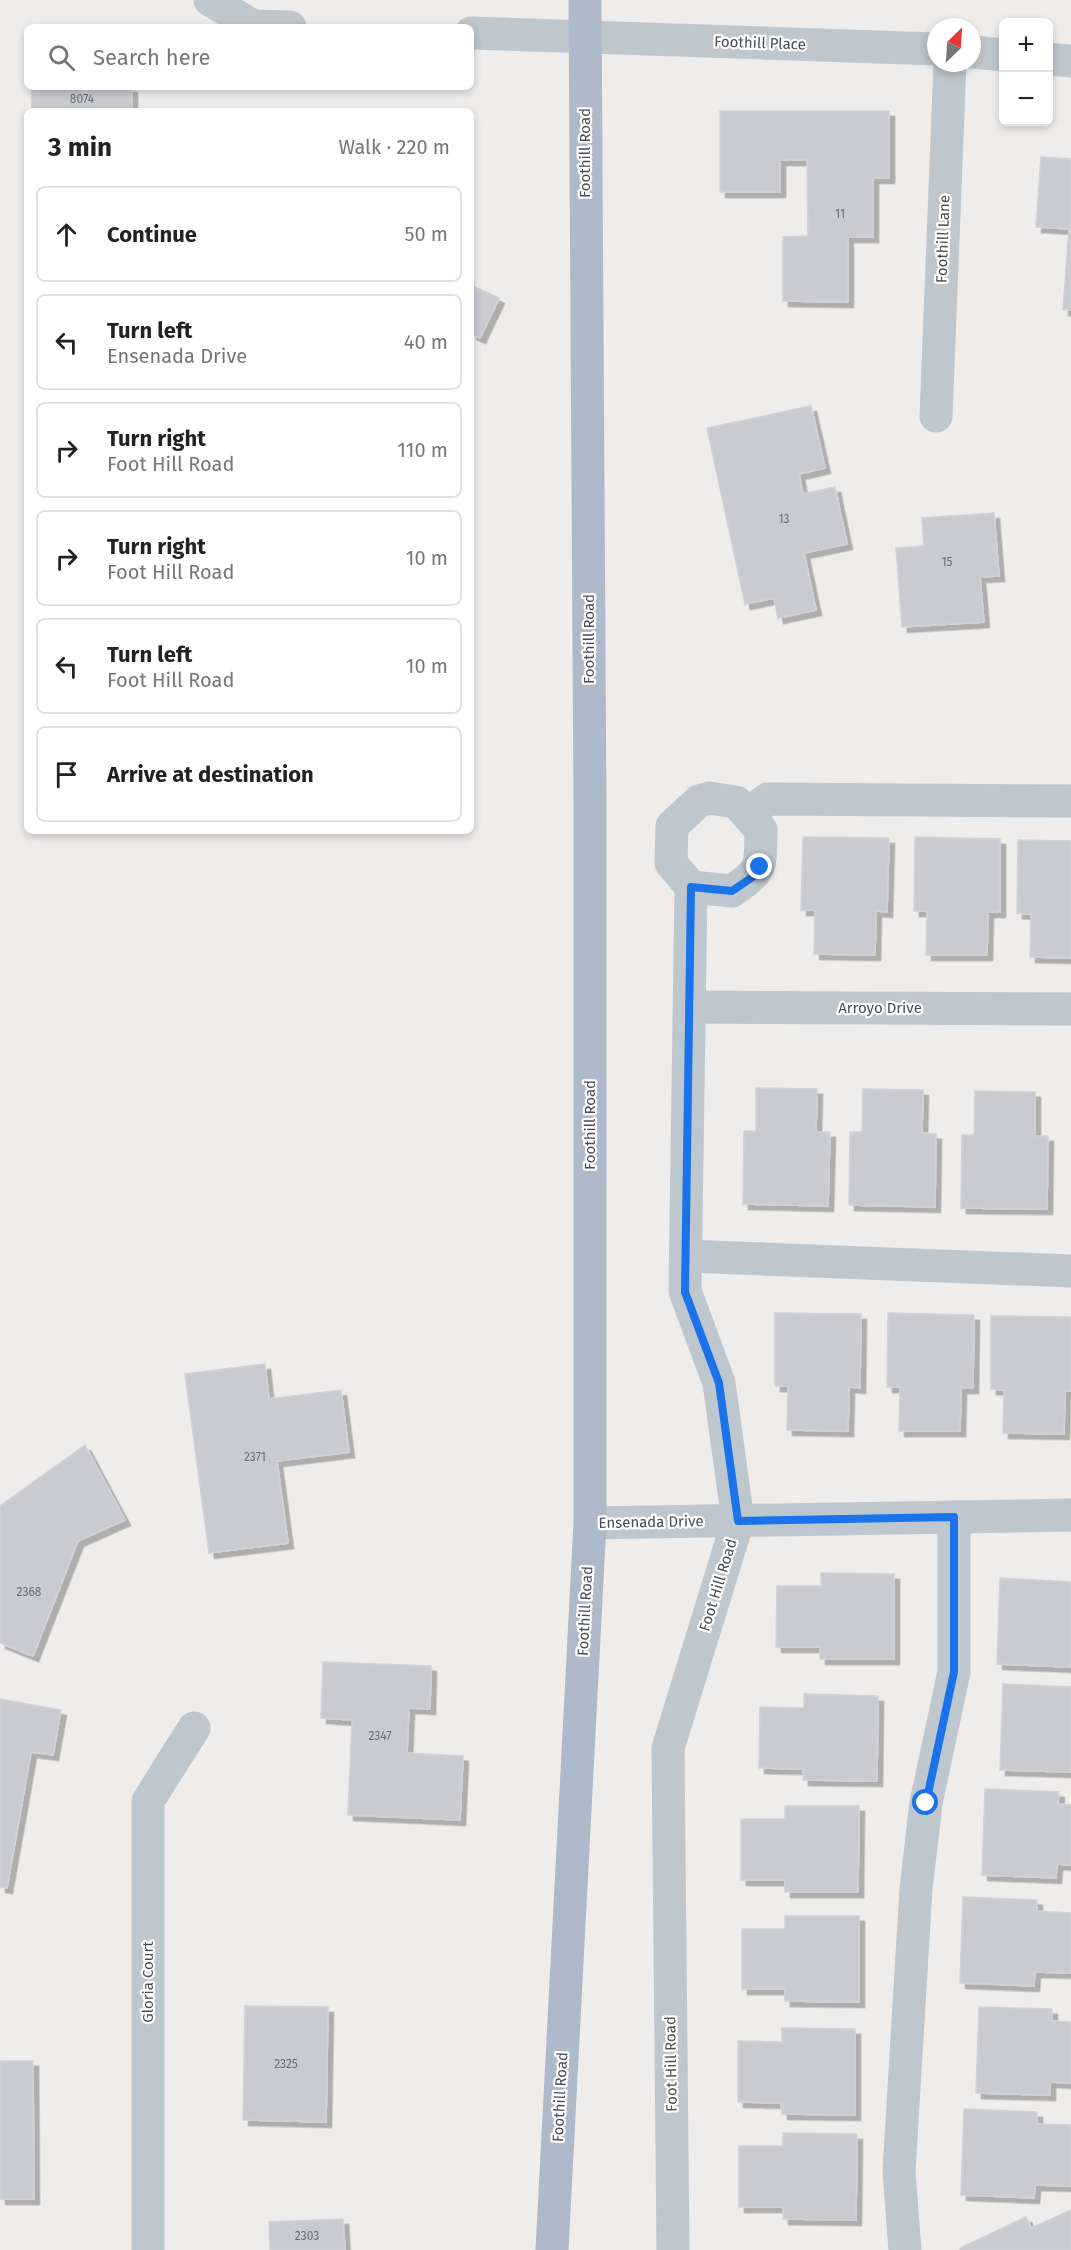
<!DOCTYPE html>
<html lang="en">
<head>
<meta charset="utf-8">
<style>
	body { margin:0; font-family:"Fira Sans",sans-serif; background:#f6f6f6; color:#222 }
	.controls { position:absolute; right:18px; top:18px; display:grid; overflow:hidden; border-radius:9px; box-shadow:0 3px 9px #0003 }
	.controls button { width:54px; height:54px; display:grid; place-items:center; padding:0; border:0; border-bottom:2px solid #e0e0e0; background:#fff; color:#222; font:30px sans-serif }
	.compass { position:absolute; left:927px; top:18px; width:54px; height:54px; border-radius:50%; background:#fff; box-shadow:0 3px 9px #0003; rotate:25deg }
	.stop { position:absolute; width:18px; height:18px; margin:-14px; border:4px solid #1a73e8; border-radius:50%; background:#fff }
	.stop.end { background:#1a73e8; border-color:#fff; box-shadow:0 2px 6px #0008 }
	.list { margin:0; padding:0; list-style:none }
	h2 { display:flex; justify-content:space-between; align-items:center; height:78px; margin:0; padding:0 24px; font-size:26px }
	h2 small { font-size:20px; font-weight:400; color:#767676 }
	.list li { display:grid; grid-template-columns:39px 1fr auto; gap:18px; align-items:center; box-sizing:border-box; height:96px; margin:0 12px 12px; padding:0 12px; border:2px solid #e0e0e0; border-radius:9px }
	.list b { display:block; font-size:22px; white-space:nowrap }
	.list p { margin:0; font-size:20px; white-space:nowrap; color:#767676 }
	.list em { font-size:20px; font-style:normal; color:#767676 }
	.icon { flex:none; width:33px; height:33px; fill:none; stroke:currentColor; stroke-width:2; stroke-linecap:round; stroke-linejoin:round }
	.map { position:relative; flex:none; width:1071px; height:2250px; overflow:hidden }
	.search { position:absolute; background:#fff; box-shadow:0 3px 9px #0003; left:24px; top:24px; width:450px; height:66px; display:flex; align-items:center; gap:15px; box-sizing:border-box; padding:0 21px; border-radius:9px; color:#767676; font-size:22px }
	.panel { position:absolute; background:#fff; box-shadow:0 3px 9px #0003; left:24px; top:108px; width:450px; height:726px; border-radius:9px }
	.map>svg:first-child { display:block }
	.building { fill:#cacbd1; stroke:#d1d2d8; stroke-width:1.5; filter:url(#shadow) }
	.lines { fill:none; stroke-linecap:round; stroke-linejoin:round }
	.minor { stroke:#bec6ce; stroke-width:33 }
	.major { stroke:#aebac9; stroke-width:33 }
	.route { stroke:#1a73e8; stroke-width:8 }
	.labels { text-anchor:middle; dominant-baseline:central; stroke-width:4.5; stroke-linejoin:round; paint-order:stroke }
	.number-label { font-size:12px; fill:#676d76 }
	.street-label { font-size:15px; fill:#464e58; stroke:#fff }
</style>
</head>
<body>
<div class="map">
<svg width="1071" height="2250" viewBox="0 0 1071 2250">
	<defs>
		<filter id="shadow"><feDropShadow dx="5.5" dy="5.5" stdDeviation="0" flood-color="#0004"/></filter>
	</defs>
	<rect width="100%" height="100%" fill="#efedec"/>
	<!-- building -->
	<g class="building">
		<polygon points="31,87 132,87 132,111 32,111"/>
		<polygon points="720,111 889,111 889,178 873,178 873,237 848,237 848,302 783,301 783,237 808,236 807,160 780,160 780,192 720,192"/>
		<polygon points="1041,157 1071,159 1071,310 1063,310 1069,229 1036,227"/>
		<polygon points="471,285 499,298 480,338 471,334"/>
		<polygon points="811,406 825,468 799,474 803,494 835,487 847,544 804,553 816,610 778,618 774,598 745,604 707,428"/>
		<polygon points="994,513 999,576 980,577 984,622 902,627 896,548 924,546 922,518"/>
		<polygon points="803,837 889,838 887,912 876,911 875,955 814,954 815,910 801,910"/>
		<polygon points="915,837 1000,839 1000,912 988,912 987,955 926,955 927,911 914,911"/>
		<polygon points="1018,840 1071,841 1071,958 1030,957 1031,914 1017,913"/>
		<polygon points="756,1088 817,1089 816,1132 830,1132 828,1206 743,1204 744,1131 756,1131"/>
		<polygon points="863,1089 923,1090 922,1133 936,1134 935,1207 849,1205 850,1132 862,1132"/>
		<polygon points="975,1091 1035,1092 1035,1136 1048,1136 1047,1209 961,1208 962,1135 974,1135"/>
		<polygon points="775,1313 861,1314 860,1388 849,1387 848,1431 787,1430 788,1386 775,1386"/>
		<polygon points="888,1313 974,1315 973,1388 961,1388 960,1431 899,1431 900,1387 887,1387"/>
		<polygon points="991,1316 1071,1317 1071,1391 1065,1391 1064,1434 1003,1433 1004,1390 991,1389"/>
		<polygon points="265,1364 269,1399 341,1390 349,1452 277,1461 288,1543 209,1553 185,1374"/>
		<polygon points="85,1445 125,1520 78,1541 33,1656 0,1643 0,1506"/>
		<polygon points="821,1573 894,1574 894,1659 820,1659 820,1647 776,1647 777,1586 821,1586"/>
		<polygon points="1000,1578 1071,1582 1070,1667 997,1664"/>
		<polygon points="323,1662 431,1666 430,1709 409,1708 407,1753 463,1756 460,1820 348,1815 352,1720 321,1718"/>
		<polygon points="1003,1684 1071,1687 1071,1772 1000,1770"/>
		<polygon points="804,1694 878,1696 877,1781 803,1780 803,1769 759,1768 760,1707 804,1708"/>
		<polygon points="0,1699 61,1710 53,1755 31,1752 7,1888 0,1887"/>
		<polygon points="985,1789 1059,1792 1058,1804 1071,1805 1071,1865 1057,1864 1056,1878 982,1875"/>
		<polygon points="785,1806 859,1806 858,1892 785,1892 785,1880 741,1880 741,1819 785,1819"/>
		<polygon points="963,1897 1037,1900 1037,1911 1071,1913 1071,1973 1035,1972 1034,1986 960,1983"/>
		<polygon points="785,1916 859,1916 859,2002 785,2001 785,1989 742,1989 742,1929 785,1929"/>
		<polygon points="245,2006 328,2007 326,2122 243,2120"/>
		<polygon points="979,2007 1052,2009 1052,2021 1071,2022 1071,2083 1050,2082 1050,2095 976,2093"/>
		<polygon points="782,2028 855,2029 855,2115 782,2114 781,2103 738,2102 738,2041 782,2042"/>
		<polygon points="0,2061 33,2061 34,2199 0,2199"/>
		<polygon points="964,2109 1037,2112 1037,2124 1071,2125 1071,2186 1035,2185 1034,2198 961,2195"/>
		<polygon points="783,2133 857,2134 856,2220 783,2219 783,2207 739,2207 739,2146 783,2146"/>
		<polygon points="1071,2210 1071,2250 960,2250 960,2248 1026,2217 1031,2228"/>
		<polygon points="343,2219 345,2250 270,2250 269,2222"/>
	</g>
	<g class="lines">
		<!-- minor -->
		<g class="minor">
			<polyline points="210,0 253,26 290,27"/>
			<polyline points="471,33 936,49"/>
			<polyline points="972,52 1004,55"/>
			<polyline points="1048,59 1071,61"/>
			<polyline points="936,416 950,63"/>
			<path d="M709,798L736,802L761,830C760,867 764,869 732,891L691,887L671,863L672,826L699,801Z"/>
			<polyline points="747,814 768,799 1071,801"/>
			<polyline points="690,1007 1071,1009"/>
			<polyline points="686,1256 1071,1271"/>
			<polyline points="590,1523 1071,1515"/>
			<polyline points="148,2250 148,1801 194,1728"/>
			<polyline points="673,2250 668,1748 738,1521 719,1383 685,1291 691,887"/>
			<polyline points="905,2250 899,2171 916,1889 926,1803 954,1672 954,1517"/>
		</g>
		<!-- major -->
		<polyline class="major" points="552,2250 590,1523 590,811 585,0"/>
	</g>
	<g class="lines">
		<!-- route -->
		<polyline class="route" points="760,867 754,876 732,891 691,887 685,1292 719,1383 738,1521 954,1517 954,1672 926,1803"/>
	</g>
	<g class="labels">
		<!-- number labels -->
		<g class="number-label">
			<text x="82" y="99">8074</text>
			<text x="840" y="214">11</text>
			<text x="784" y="519">13</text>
			<text x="947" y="562">15</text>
			<text x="255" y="1457">2371</text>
			<text x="29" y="1592">2368</text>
			<text x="380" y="1736">2347</text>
			<text x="286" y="2064">2325</text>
			<text x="307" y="2236">2303</text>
		</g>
		<!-- street labels -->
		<g class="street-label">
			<text transform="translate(760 43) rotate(2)">Foothill Place</text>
			<text transform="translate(585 153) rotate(-90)">Foothill Road</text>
			<text transform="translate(943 239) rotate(-88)">Foothill Lane</text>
			<text transform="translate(589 639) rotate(-90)">Foothill Road</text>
			<text x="880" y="1008">Arroyo Drive</text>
			<text transform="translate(590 1125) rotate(-90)">Foothill Road</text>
			<text transform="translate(651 1522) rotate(-1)">Ensenada Drive</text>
			<text transform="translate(718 1585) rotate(-73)">Foot Hill Road</text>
			<text transform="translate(585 1611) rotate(-87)">Foothill Road</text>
			<text transform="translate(148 1982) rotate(-90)">Gloria Court</text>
			<text transform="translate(671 2064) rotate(-91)">Foot Hill Road</text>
			<text transform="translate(560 2097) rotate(-87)">Foothill Road</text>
		</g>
	</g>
</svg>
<div class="controls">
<button>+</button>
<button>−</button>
</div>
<svg class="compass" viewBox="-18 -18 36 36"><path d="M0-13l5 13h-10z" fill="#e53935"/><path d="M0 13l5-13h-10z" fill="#767676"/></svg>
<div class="stop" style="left:926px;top:1803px"></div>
<div class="stop end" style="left:760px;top:867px"></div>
<div class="search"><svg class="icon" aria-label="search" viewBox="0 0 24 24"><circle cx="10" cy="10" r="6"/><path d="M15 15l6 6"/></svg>Search here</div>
<section class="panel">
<h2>3 min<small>Walk · 220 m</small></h2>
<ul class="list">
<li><svg class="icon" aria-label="ahead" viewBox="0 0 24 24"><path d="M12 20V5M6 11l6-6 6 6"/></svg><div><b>Continue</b></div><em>50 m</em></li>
<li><svg class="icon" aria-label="left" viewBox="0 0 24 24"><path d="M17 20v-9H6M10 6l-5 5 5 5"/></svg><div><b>Turn left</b><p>Ensenada Drive</p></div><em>40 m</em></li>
<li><svg class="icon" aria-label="right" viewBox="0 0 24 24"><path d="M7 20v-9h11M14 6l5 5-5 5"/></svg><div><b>Turn right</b><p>Foot Hill Road</p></div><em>110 m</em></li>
<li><svg class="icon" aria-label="right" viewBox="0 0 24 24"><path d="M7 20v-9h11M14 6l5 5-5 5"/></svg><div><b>Turn right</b><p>Foot Hill Road</p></div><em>10 m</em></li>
<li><svg class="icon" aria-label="left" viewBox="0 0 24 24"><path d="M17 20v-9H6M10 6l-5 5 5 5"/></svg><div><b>Turn left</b><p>Foot Hill Road</p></div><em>10 m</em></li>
<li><svg class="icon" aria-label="arrive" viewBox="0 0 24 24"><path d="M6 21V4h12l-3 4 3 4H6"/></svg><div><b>Arrive at destination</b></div></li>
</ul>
</section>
</div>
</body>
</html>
